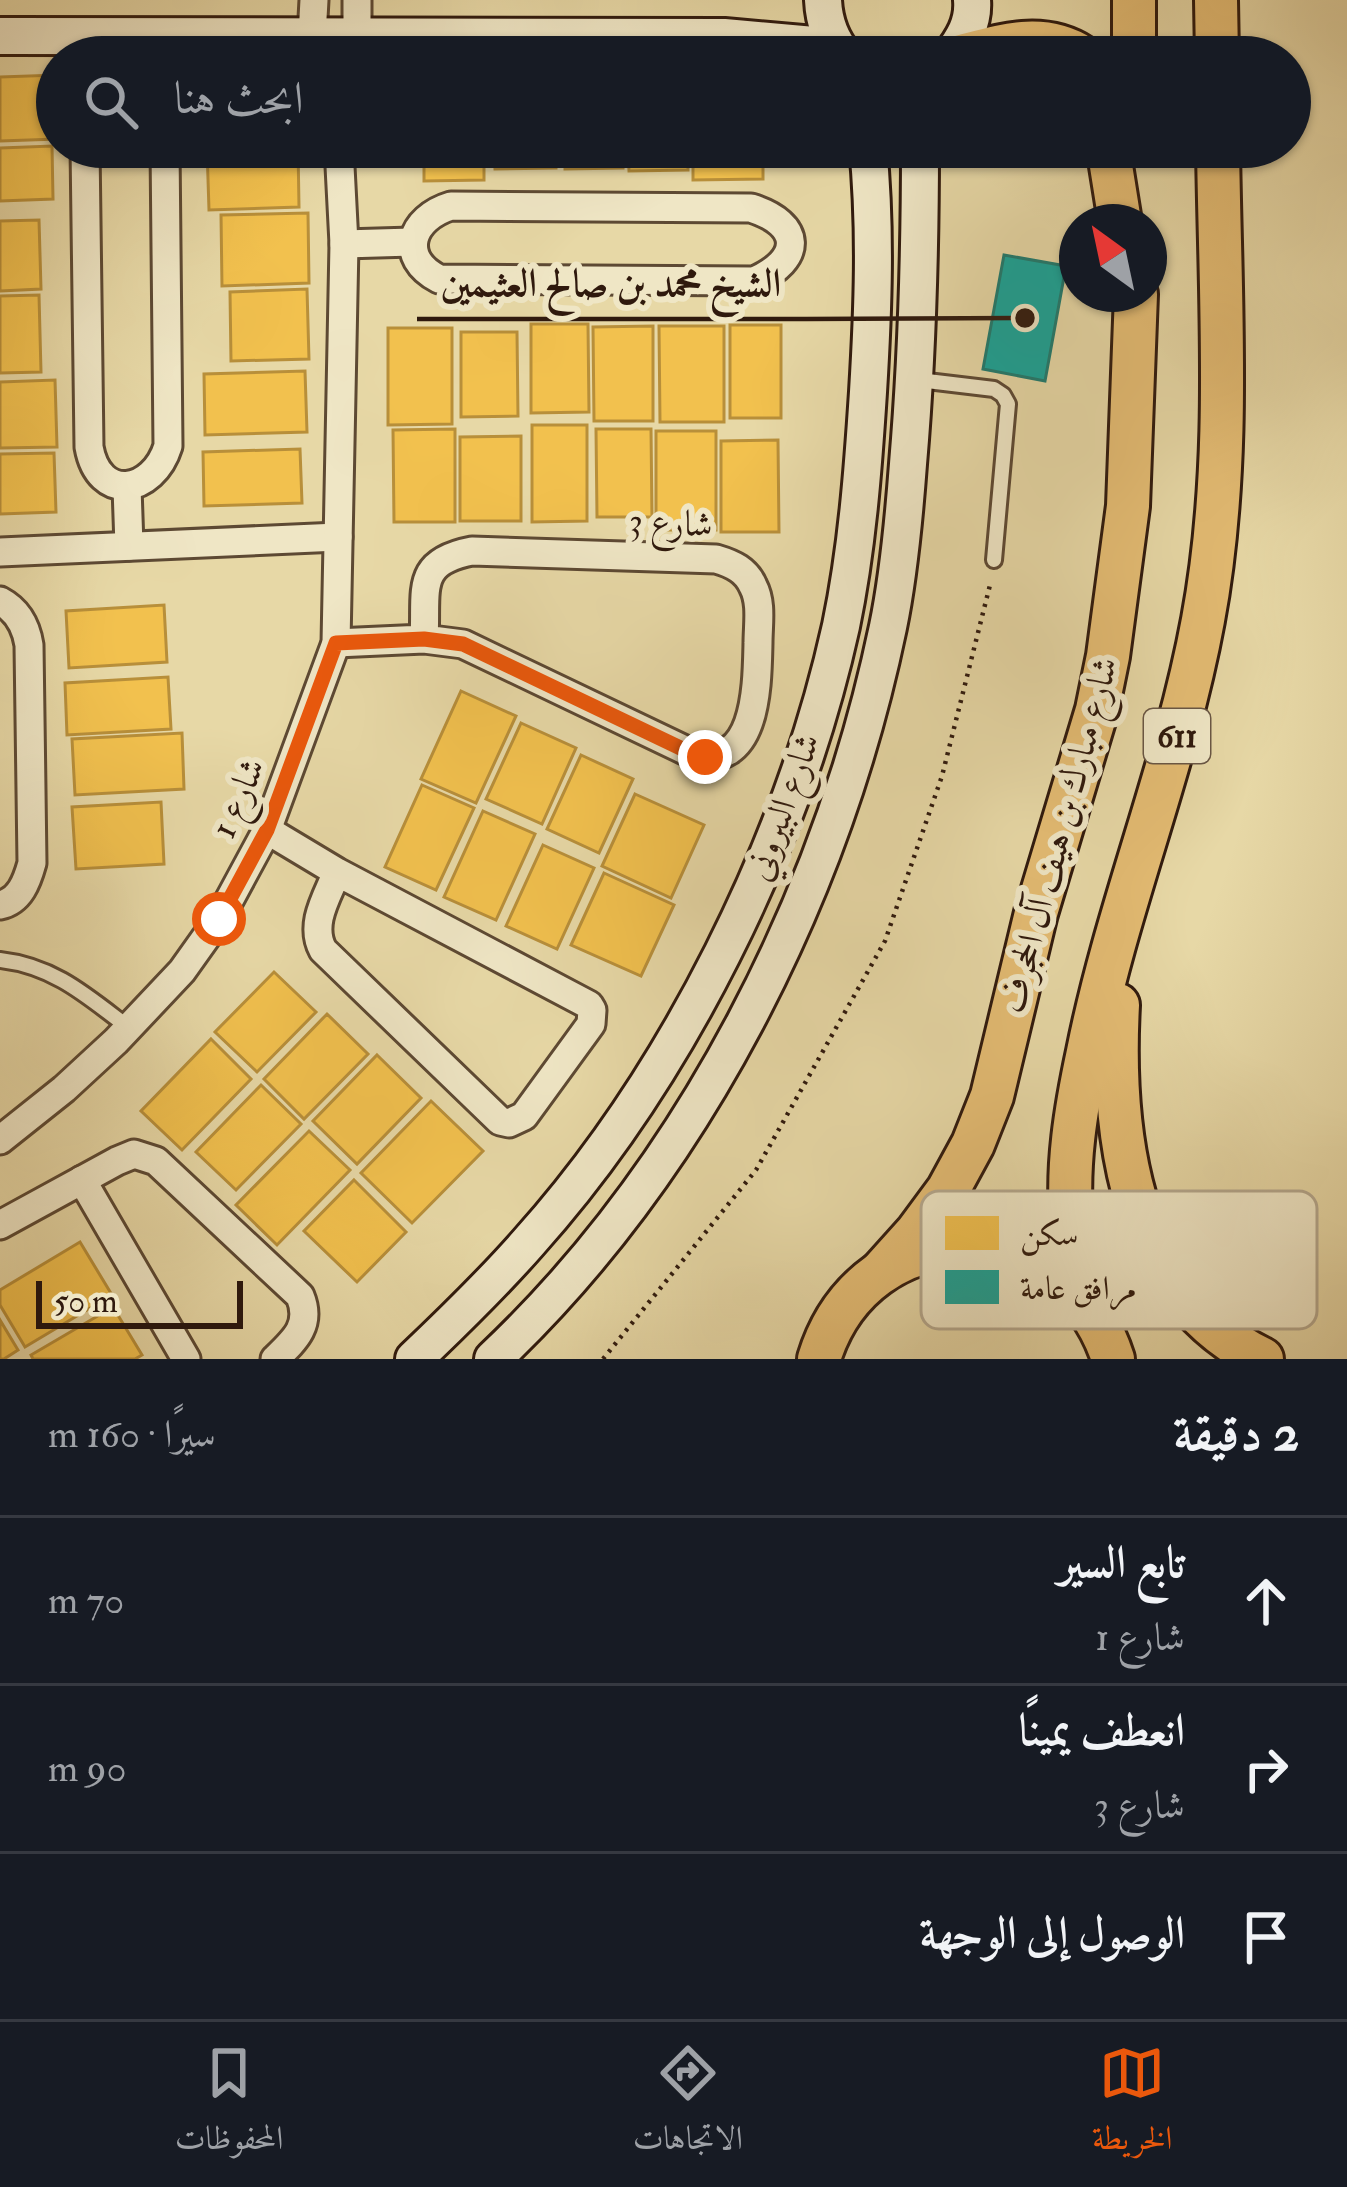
<!DOCTYPE html>
<html lang="ar">
<head>
<meta charset="utf-8">
<style>
	body { margin:0; font-family:"IM FELL Double Pica",Amiri,serif; background:#20242c; color:#f1f3f6; direction:rtl }
	.compass { position:absolute; left:1059px; top:204px; width:108px; height:108px; border-radius:50%; background:#171b24; box-shadow:0 3px 9px #0004; rotate:327deg }
	.scale { position:absolute; left:36px; bottom:30px; width:207px; box-sizing:border-box; padding-left:12px; border:6px solid #2f190d; border-top:0; font-size:33px; line-height:42px; white-space:nowrap; color:#2f190d; -webkit-text-stroke:9px #efe6c5; paint-order:stroke }
	.stop { position:absolute; width:36px; height:36px; margin:-27px; border:9px solid #ea580c; border-radius:50%; background:#fff }
	.stop.end { background:#ea580c; border-color:#fff; box-shadow:0 3px 12px #0008 }
	.list { margin:0; padding:0; list-style:none }
	h2 { display:flex; justify-content:space-between; align-items:center; height:156px; margin:0; padding:0 48px; font-size:51px }
	h2 small { font-size:39px; font-weight:400; color:#9ea1a6 }
	.list li { display:grid; grid-template-columns:78px 1fr auto; gap:36px; align-items:center; box-sizing:border-box; height:168px; padding:0 48px; border-top:3px solid #363941 }
	.list b { display:block; font-size:45px; white-space:nowrap }
	.list p { margin:0; font-size:39px; white-space:nowrap; color:#9ea1a6 }
	.list em { font-size:39px; font-style:normal; color:#9ea1a6 }
	.icon { flex:none; width:66px; height:66px; fill:none; stroke:currentColor; stroke-width:2; stroke-linecap:round; stroke-linejoin:round }
	.map { position:relative; flex:none; width:1347px; height:1359px; overflow:hidden; direction:ltr }
	.search { position:absolute; background:#171b24; box-shadow:0 3px 9px #0004; left:36px; right:36px; top:36px; height:132px; display:flex; align-items:center; gap:30px; box-sizing:border-box; padding:0 42px; border-radius:66px; color:#9ea1a6; font-size:45px }
	.sheet { height:660px; background:#171b24 }
	nav { display:flex; justify-content:space-around; align-items:center; box-sizing:border-box; height:168px; border-top:3px solid #363941; background:#171b24; font-size:33px; color:#9ea1a6 }
	nav a { display:grid; justify-items:center; gap:6px }
	nav .on { color:#ea580c }
	.map>svg:first-child { display:block }
	.homes { fill:#f2c14e; stroke:#b88f3a; stroke-width:3 }
	.public { fill:#17a398; stroke:#1e7a6e; stroke-width:3 }
	.lines { fill:none; stroke-linecap:round; stroke-linejoin:round }
	.lane-casing { stroke:#5d4933; stroke-width:20 }
	.street-casing { stroke:#5d4933; stroke-width:33 }
	.secondary-casing { stroke:#2f190d; stroke-width:42 }
	.primary-casing { stroke:#2f190d; stroke-width:48 }
	.path { stroke:#2f190d; stroke-width:4.5; stroke-dasharray:3 6; stroke-linecap:butt }
	.lane { stroke:#efe6c5; stroke-width:14 }
	.street { stroke:#efe6c5; stroke-width:27 }
	.secondary { stroke:#efe6c5; stroke-width:36 }
	.primary { stroke:#e4bc73; stroke-width:42 }
	.route { stroke:#ea580c; stroke-width:15 }
	.labels { text-anchor:middle; dominant-baseline:central; stroke-width:12; stroke-linejoin:round; paint-order:stroke }
	.shield { fill:#efe6c5; stroke:#695644; stroke-width:3 }
	.shield-label { font-size:33px; font-weight:bold; fill:#2f190d }
	.street-label { font-size:36px; fill:#2f190d; stroke:#efe6c5 }
	.key { fill:#efe6c5; stroke:#b5a88e; stroke-width:3 }
	.key-label { font-size:33px; fill:#2f190d }
	.leader { fill:none; stroke:#2f190d; stroke-width:4.5 }
	.callout-dot { fill:#2f190d; stroke:#efe6c5; stroke-width:4.5 }
	.callout-label { font-size:39px; text-anchor:middle; font-weight:bold; fill:#2f190d; stroke:#efe6c5; stroke-width:12; stroke-linejoin:round; paint-order:stroke }
</style>
</head>
<body>
<div class="map">
<svg width="1347" height="1359" viewBox="0 0 1347 1359">
	<rect width="100%" height="100%" fill="#e7d8a6"/>
	<filter id="stains"><feTurbulence type="fractalNoise" baseFrequency=".00167" numOctaves="4"/><feColorMatrix values="0 0 0 0 .2 0 0 0 0 .09 0 0 0 0 .02 0 0 0 .5 -.17"/></filter>
	<radialGradient id="worn" r=".72"><stop offset=".6" stop-color="#630" stop-opacity="0"/><stop offset="1" stop-color="#630" stop-opacity=".3"/></radialGradient>
	<!-- homes -->
	<g class="homes">
		<polygon points="57,75 57,139 0,141 0,77"/>
		<polygon points="52,146 53,199 0,201 0,148"/>
		<polygon points="298,147 299,207 209,210 207,148"/>
		<polygon points="424,147 484,147 484,180 424,181"/>
		<polygon points="494,147 556,147 556,168 495,169"/>
		<polygon points="565,147 622,147 623,168 565,169"/>
		<polygon points="628,147 688,147 688,170 629,171"/>
		<polygon points="693,147 763,147 763,179 693,180"/>
		<polygon points="308,213 309,283 222,286 221,215"/>
		<polygon points="39,220 41,289 0,291 0,221"/>
		<polygon points="307,289 309,359 231,361 230,292"/>
		<polygon points="39,295 41,372 0,373 0,296"/>
		<polygon points="531,324 588,324 589,412 531,413"/>
		<rect x="730" y="325" width="51" height="93"/>
		<polygon points="653,326 653,421 594,421 593,327"/>
		<polygon points="659,326 724,326 724,422 660,422"/>
		<polygon points="388,328 452,328 452,424 388,425"/>
		<polygon points="461,332 517,332 518,416 461,417"/>
		<polygon points="305,371 307,432 205,435 204,374"/>
		<polygon points="55,380 57,447 0,448 0,382"/>
		<polygon points="532,425 587,425 587,521 532,522"/>
		<polygon points="455,429 455,522 394,522 393,430"/>
		<polygon points="596,429 651,429 652,517 597,517"/>
		<rect x="656" y="431" width="60" height="99"/>
		<polygon points="521,436 521,521 460,521 460,437"/>
		<polygon points="778,440 779,532 721,532 721,441"/>
		<polygon points="300,449 302,503 204,506 203,452"/>
		<polygon points="54,453 56,512 0,514 0,454"/>
		<polygon points="164,605 167,662 69,668 66,611"/>
		<polygon points="168,677 171,729 67,735 65,683"/>
		<polygon points="461,691 516,716 476,803 421,779"/>
		<polygon points="521,723 576,748 542,824 486,799"/>
		<polygon points="182,733 184,789 75,795 72,739"/>
		<polygon points="581,755 633,779 599,853 547,829"/>
		<polygon points="422,785 474,808 436,890 385,867"/>
		<polygon points="635,794 704,825 671,898 602,866"/>
		<polygon points="161,802 164,864 76,869 72,807"/>
		<polygon points="483,811 535,834 496,920 444,897"/>
		<polygon points="543,845 594,868 557,949 506,926"/>
		<polygon points="604,873 674,905 641,976 571,945"/>
		<polygon points="274,972 316,1012 257,1072 215,1032"/>
		<polygon points="327,1014 368,1054 304,1119 264,1079"/>
		<polygon points="211,1039 251,1079 182,1150 141,1111"/>
		<polygon points="377,1055 421,1098 357,1164 313,1121"/>
		<polygon points="261,1085 301,1124 236,1190 196,1152"/>
		<polygon points="431,1101 483,1151 412,1223 361,1173"/>
		<polygon points="309,1131 350,1170 277,1245 236,1205"/>
		<polygon points="354,1180 406,1232 357,1282 304,1231"/>
		<polygon points="80,1242 112,1295 25,1347 0,1305 0,1290"/>
		<polygon points="113,1307 142,1355 135,1359 33,1359 31,1355"/>
		<polygon points="0,1320 18,1350 4,1359 0,1359"/>
	</g>
	<!-- public -->
	<polygon class="public" points="1004,255 1066,266 1045,381 983,369"/>
	<g class="lines">
		<defs>
			<g id="lane">
				<polyline points="919,380 994,389 1003,395 1008,404 994,560"/>
				<path d="M0,960C54,966 87,996 129,1028"/>
			</g>
			<g id="street">
				<polyline points="314,0 312,36 322,57"/>
				<polyline points="348,57 357,35 357,0"/>
				<path d="M85,147L89,447C99,503 153,494 168,446L165,147"/>
				<path d="M451,206L751,208C802,224 804,259 754,281L439,279C397,257 411,218 451,206Z"/>
				<polyline points="344,244 412,242"/>
				<polyline points="127,487 129,546"/>
				<polyline points="0,552 338,537"/>
				<path d="M0,601C17,610 26,626 29,645L32,863C27,881 20,901 0,905"/>
				<path d="M336,643L424,639L463,644L693,754C757,771 757,686 758,643C758,624 762,603 753,586C746,570 733,564 716,559L472,551C414,562 427,590 424,639"/>
				<path d="M267,830L337,872L589,1005L592,1010L591,1024L524,1116L509,1123L500,1121L323,950C309,924 327,897 337,872"/>
				<polyline points="0,1140 64,1089 116,1041 182,971 219,919 267,830 336,643 344,244 339,147"/>
				<polyline points="82,1180 186,1359"/>
				<path d="M0,1225L117,1161L134,1154L156,1161L300,1296C312,1325 295,1340 275,1359"/>
			</g>
			<g id="secondary">
				<path d="M823,0C824,22 830,40 845,57"/>
				<polyline points="0,36 724,37 836,47"/>
				<path d="M950,57C963,40 974,23 972,0"/>
				<path d="M414,1359C453,1322 492,1284 528,1243C677,1077 793,843 841,626C857,549 863,470 868,392C873,310 876,229 868,147"/>
				<path d="M493,1359C694,1169 832,896 888,627C899,574 904,518 908,464C917,359 920,253 920,147"/>
			</g>
			<g id="primary">
				<polyline points="1134,0 1134,57"/>
				<polyline points="1216,0 1217,57"/>
				<path d="M958,57C1001,46 1042,31 1082,57"/>
				<polyline points="1108,147 1120,222"/>
				<path d="M1118,1005C1111,1136 1130,1295 1262,1359"/>
				<polyline points="882,1271 917,1232 948,1190 973,1144 992,1096 1036,913 1097,710 1108,656 1128,506 1136,294"/>
				<path d="M1092,1313C1086,1284 1075,1253 1072,1224C1066,1167 1076,1108 1088,1052C1117,906 1176,767 1203,620C1232,465 1220,304 1218,147"/>
				<path d="M819,1359C865,1209 1065,1210 1113,1359"/>
			</g>
		</defs>
		<!-- lane casing -->
		<use href="#lane" class="lane-casing"/>
		<!-- street casing -->
		<use href="#street" class="street-casing"/>
		<!-- secondary casing -->
		<use href="#secondary" class="secondary-casing"/>
		<!-- primary casing -->
		<use href="#primary" class="primary-casing"/>
		<!-- path -->
		<polyline class="path" points="603,1359 756,1170 885,941 942,776 991,581"/>
		<!-- lane -->
		<use href="#lane" class="lane"/>
		<!-- street -->
		<use href="#street" class="street"/>
		<!-- secondary -->
		<use href="#secondary" class="secondary"/>
		<!-- primary -->
		<use href="#primary" class="primary"/>
	</g>
	<g class="lines">
		<!-- route -->
		<polyline class="route" points="219,919 267,830 336,643 424,639 463,644 693,754 705,757"/>
	</g>
	<g class="labels">
		<!-- shield labels -->
		<rect class="shield" x="1144" y="709" width="66" height="54" rx="9"/>
		<g class="shield-label">
			<text x="1177" y="736">611</text>
		</g>
		<!-- street labels -->
		<g class="street-label">
			<text transform="translate(671 523) rotate(3)">شارع 3</text>
			<text transform="translate(238 798) rotate(-66)">شارع 1</text>
			<text transform="translate(783 807) rotate(-70)">شارع البيروني</text>
			<text transform="translate(1059 835) rotate(-75)">شارع مبارك بن هيف آل الحجرف</text>
		</g>
	</g>
	<!-- legend -->
	<rect x="921" y="1191" width="396" height="138" rx="18" class="key"/>
	<rect x="945" y="1216" width="54" height="34" fill="#f2c14e"/>
	<rect x="945" y="1270" width="54" height="34" fill="#17a398"/>
	<g class="key-label">
		<text x="1020" y="1245">سكن</text>
		<text x="1020" y="1299">مرافق عامة</text>
	</g>
	<!-- callouts -->
	<path class="leader" d="M1025 318L806 319H417"/>
	<circle class="callout-dot" cx="1025" cy="318" r="12"/>
	<g class="callout-label">
		<text x="611" y="296">الشيخ محمد بن صالح العثيمين</text>
	</g>
	<rect width="100%" height="100%" filter="url(#stains)"/>
	<rect width="100%" height="100%" fill="url(#worn)"/>
</svg>
<svg class="compass" viewBox="-18 -18 36 36"><path d="M0-13l5 13h-10z" fill="#e53935"/><path d="M0 13l5-13h-10z" fill="#9ea1a6"/></svg>
<div class="scale">50 m</div>
<div class="stop" style="left:219px;top:919px"></div>
<div class="stop end" style="left:705px;top:757px"></div>
<div class="search"><svg class="icon" aria-label="search" viewBox="0 0 24 24"><circle cx="10" cy="10" r="6"/><path d="M15 15l6 6"/></svg>ابحث هنا</div>
</div>
<section class="sheet">
<h2>2 دقيقة<small>سيرًا · 160 m</small></h2>
<ul class="list">
<li><svg class="icon" aria-label="ahead" viewBox="0 0 24 24"><path d="M12 20V5M6 11l6-6 6 6"/></svg><div><b>تابع السير</b><p>شارع 1</p></div><em>70 m</em></li>
<li><svg class="icon" aria-label="right" viewBox="0 0 24 24"><path d="M7 20v-9h11M14 6l5 5-5 5"/></svg><div><b>انعطف يمينًا</b><p>شارع 3</p></div><em>90 m</em></li>
<li><svg class="icon" aria-label="arrive" viewBox="0 0 24 24"><path d="M6 21V4h12l-3 4 3 4H6"/></svg><div><b>الوصول إلى الوجهة</b></div></li>
</ul>
</section>
<nav>
<a class="on"><svg class="icon" aria-label="map" viewBox="0 0 24 24"><path d="M3 6l6-2 6 2 6-2v14l-6 2-6-2-6 2zM9 4v14M15 6v14"/></svg>الخريطة</a>
<a><svg class="icon" aria-label="directions" viewBox="0 0 24 24"><path d="M12 3l9 9-9 9-9-9zM9 14v-3h6M13 9l2 2-2 2"/></svg>الاتجاهات</a>
<a><svg class="icon" aria-label="saved" viewBox="0 0 24 24"><path d="M7 4h10v16l-5-4-5 4z"/></svg>المحفوظات</a>
</nav>
</body>
</html>
